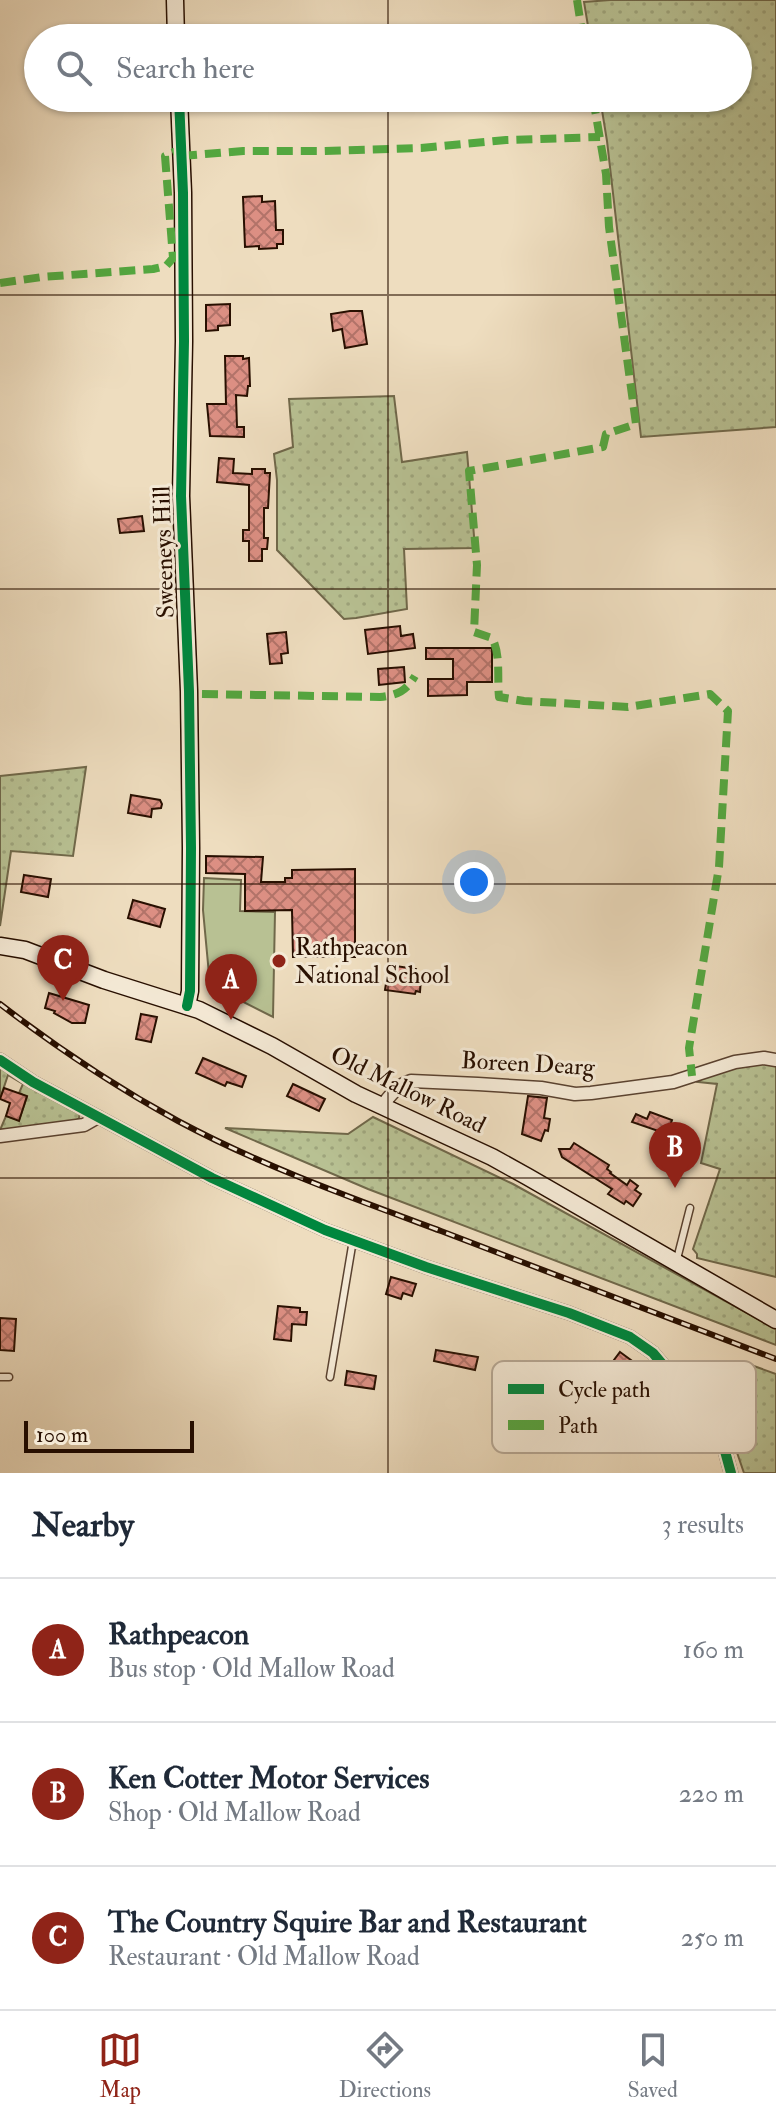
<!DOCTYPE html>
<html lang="en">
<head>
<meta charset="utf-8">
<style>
	body { margin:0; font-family:"IM FELL Double Pica",serif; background:#f2f2f3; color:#1f2937 }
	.scale { position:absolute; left:24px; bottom:20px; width:170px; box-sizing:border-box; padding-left:8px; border:4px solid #280f00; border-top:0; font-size:22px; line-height:28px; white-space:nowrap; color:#280f00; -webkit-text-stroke:6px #f4e9d5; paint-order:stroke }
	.you { position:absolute; left:474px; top:882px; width:28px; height:28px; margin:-20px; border:6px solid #fff; border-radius:50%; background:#1a73e8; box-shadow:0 0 0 12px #1a73e833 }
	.badge { display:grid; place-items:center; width:52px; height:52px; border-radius:50%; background:#8f2418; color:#fff; font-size:26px; font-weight:700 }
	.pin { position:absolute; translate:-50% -66px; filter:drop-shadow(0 2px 4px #0008) }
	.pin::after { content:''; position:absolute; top:42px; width:28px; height:24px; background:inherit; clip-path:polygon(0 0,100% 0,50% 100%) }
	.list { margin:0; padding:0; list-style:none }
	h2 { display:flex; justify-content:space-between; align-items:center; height:104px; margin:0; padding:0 32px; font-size:34px }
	h2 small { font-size:26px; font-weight:400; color:#747a83 }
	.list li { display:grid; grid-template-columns:52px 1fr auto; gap:24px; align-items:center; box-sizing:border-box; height:144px; padding:0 32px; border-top:2px solid #e0e1e3 }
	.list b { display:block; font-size:30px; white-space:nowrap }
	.list p { margin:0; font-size:26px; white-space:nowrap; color:#747a83 }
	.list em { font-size:26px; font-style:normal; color:#747a83 }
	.icon { flex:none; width:44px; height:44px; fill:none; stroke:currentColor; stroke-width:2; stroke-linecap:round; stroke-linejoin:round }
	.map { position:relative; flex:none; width:776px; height:1473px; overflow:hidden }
	.search { position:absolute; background:#fff; box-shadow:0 2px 6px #0004; left:24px; right:24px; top:24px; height:88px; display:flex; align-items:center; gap:20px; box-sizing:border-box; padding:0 28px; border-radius:44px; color:#747a83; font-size:30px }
	.sheet { height:536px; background:#fff }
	nav { display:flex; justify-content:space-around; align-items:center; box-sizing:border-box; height:112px; border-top:2px solid #e0e1e3; background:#fff; font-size:22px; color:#747a83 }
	nav a { display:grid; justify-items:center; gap:4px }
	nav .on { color:#8f2418 }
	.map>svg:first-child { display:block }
	.grass { fill:url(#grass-dots); stroke:#70684a; stroke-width:2 }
	.garden { fill:#b8c193; stroke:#70684a; stroke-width:2 }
	.building { fill:url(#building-cross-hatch); stroke:#280f00; stroke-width:2 }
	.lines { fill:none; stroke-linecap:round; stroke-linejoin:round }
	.lane-casing { stroke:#5a4230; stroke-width:9 }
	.street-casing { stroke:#5a4230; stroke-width:15 }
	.secondary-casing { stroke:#280f00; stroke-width:19 }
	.lane { stroke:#f4e9d5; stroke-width:6 }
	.street { stroke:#f4e9d5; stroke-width:12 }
	.secondary { stroke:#f4e9d5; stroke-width:16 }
	.rail-casing { stroke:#280f00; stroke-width:6 }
	.rail { stroke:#f4e9d5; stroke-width:3; stroke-dasharray:9; stroke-linecap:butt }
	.quiet { stroke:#53a840; stroke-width:8; stroke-dasharray:16 8; stroke-linecap:butt }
	.cycleway-casing { stroke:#f4e9d5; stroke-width:15 }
	.cycleway { stroke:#00873e; stroke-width:10 }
	.grid { fill:none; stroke:#280f00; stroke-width:2; stroke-opacity:0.55 }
	.poi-dot { fill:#8f2418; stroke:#f4e9d5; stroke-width:3 }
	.labels { text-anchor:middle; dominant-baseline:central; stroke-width:6; stroke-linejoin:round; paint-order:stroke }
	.street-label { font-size:24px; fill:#280f00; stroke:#f4e9d5 }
	.poi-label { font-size:24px; fill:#280f00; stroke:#f4e9d5; text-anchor:start }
	.key { fill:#f4e9d5; stroke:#b7a895; stroke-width:2 }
	.key-label { font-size:22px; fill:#280f00 }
</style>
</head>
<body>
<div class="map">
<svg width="776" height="1473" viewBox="0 0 776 1473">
	<defs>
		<pattern id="grass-dots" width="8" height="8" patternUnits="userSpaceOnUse" patternTransform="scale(2)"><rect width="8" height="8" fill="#b8c193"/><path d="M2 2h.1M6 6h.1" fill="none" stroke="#9ea57d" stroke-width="1.8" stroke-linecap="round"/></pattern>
		<pattern id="building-cross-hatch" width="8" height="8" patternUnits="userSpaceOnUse" patternTransform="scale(2)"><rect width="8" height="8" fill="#dc8f83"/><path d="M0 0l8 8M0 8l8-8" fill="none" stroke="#b27369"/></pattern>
	</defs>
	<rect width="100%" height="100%" fill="#eeddbf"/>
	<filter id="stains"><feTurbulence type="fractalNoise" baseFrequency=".0025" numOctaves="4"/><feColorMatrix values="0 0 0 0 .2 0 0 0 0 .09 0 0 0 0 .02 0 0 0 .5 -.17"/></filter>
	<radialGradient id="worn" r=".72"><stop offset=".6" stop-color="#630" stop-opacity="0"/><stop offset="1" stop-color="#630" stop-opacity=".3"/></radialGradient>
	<!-- grass -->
	<g class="grass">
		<polygon points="610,0 776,0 776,427 641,437 607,141 600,98 738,98 738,38 590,38 584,2"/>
		<polygon points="394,396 402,462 467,452 475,548 404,549 407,609 356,618 344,619 277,550 277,480 274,454 293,447 289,399"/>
		<polygon points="86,767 73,856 11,851 0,926 0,776"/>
		<path d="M776,1062V1277L697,1258V1254L693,1249L720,1169L701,1163L717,1084L698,1082C717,1064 751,1064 776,1062Z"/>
		<polygon points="0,1065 80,1111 79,1118 74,1122 0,1130 6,1116 19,1120 27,1097 19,1093 23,1084 8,1075 0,1099"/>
		<polygon points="373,1117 513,1184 776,1329 776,1345 368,1189 225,1128 348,1134"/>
		<polygon points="751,1365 776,1374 776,1473 744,1473 732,1438 713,1414"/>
	</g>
	<!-- garden -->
	<polygon class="garden" points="204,878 241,880 240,911 275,912 273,1017 210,985 203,910"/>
	<!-- building -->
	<g class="building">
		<polygon points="262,196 262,202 275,201 276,230 283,230 283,244 277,244 277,248 259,249 259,246 245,247 243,197"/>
		<polygon points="230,304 230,325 218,326 218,330 206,331 206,305"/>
		<polygon points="350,311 362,311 367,344 345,348 342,329 333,331 331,314"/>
		<polygon points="225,356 243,356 243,359 249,358 250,386 248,386 247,396 236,395 237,427 244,427 244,437 210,436 207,404 226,404"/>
		<polygon points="219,458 234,459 233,473 252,474 252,469 265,469 265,473 270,473 268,508 264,508 264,538 268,538 267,549 262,549 262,561 249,561 249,541 243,541 243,530 249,530 249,485 217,482"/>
		<polygon points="142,516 144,531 120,533 118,519"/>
		<polygon points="400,626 401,636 413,634 415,648 368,654 365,630"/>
		<polygon points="286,632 288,653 281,654 282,663 270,664 267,634"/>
		<polygon points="426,648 492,648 492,682 467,682 467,695 428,696 428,679 453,679 453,659 426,659"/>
		<polygon points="404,667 405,682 379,685 378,669"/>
		<polygon points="131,795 160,800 162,804 161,808 152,809 151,817 128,813"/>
		<polygon points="206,856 263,857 261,882 285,882 285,878 292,878 292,870 355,869 355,957 293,957 292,910 245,911 245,874 206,873"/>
		<polygon points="24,875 51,879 48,897 21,892"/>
		<polygon points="133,900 165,909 160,927 128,918"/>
		<polygon points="389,965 416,969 415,978 421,978 420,992 416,991 415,994 385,990"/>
		<polygon points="49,993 89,1005 85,1023 72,1023 54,1013 55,1011 45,1008"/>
		<polygon points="141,1014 157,1017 151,1042 136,1039"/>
		<polygon points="203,1058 246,1076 242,1087 227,1082 225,1086 196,1073"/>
		<polygon points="293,1084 325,1099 319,1111 287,1096"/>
		<polygon points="4,1088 27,1096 19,1121 6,1116 10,1103 0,1099"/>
		<polygon points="528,1096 547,1098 544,1118 550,1119 548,1131 545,1130 541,1141 522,1134"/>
		<polygon points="650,1112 672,1120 667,1134 632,1122 636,1114 647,1119"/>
		<polygon points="574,1143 609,1165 607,1169 611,1172 610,1173 627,1185 630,1180 638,1186 635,1190 641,1194 633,1206 626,1201 624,1204 608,1194 612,1189 562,1157 559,1149 570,1149"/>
		<polygon points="391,1277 416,1284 412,1296 403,1293 401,1299 386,1294"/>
		<polygon points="278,1306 300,1308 300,1312 307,1312 306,1325 292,1324 291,1341 274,1339"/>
		<polygon points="0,1318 16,1319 14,1351 0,1350"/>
		<polygon points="436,1350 478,1357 475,1370 434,1361"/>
		<polygon points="620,1352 639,1366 627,1382 608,1368"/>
		<polygon points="347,1371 376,1376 374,1389 345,1385"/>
	</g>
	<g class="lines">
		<defs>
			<g id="lane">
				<polyline points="677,1259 690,1208"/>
				<polyline points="0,1377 9,1377"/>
				<polyline points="330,1377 353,1240"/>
			</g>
			<g id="street">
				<polyline points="0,1060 33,1082 212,1178 325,1230 426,1267 569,1313 630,1337 653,1353 720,1433 731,1473"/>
				<path d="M381,1107C390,1096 397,1085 411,1081L478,1084L541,1088L575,1094L591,1093L673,1082L735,1062L764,1058L776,1060"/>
				<polyline points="0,1136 84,1125 98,1117"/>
			</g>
			<g id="secondary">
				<polyline points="175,0 176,38"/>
				<polyline points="179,98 183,193 184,341 181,496 189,691 191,848 190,991 187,1006"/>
				<polyline points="0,946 25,950 104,980 199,1010 272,1046 356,1094 492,1157 528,1177 776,1320"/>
			</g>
		</defs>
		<!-- lane casing -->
		<use href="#lane" class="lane-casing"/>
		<!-- street casing -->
		<use href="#street" class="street-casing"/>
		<!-- secondary casing -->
		<use href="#secondary" class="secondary-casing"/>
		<!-- lane -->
		<use href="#lane" class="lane"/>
		<!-- street -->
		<use href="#street" class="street"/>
		<!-- secondary -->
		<use href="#secondary" class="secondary"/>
		<defs>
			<path id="rail" d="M0,1004C56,1047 116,1087 178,1121C262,1166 352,1198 441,1231C553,1274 664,1316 776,1359"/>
		</defs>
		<!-- rail casing -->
		<use href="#rail" class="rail-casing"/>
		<!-- rail -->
		<use href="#rail" class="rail"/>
		<!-- quiet -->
		<g class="quiet">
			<polyline points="577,0 583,38"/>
			<path d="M593,98L606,174L609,227L636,424L606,434L603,447L469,471L477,565L474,632L492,638C501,654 497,678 499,697L524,701L628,707L710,694L728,711L719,867L689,1048L692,1076"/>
			<polyline points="181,156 243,151 324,151 421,148 506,140 600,137"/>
			<polyline points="0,283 42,277 153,269 166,266 173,258 165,156 174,152 181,151"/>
			<path d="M202,694L380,697C398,695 406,691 415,676"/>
		</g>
		<defs>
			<g id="cycleway">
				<polyline points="179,98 183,193 184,341 181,496 189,691 191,848 190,991 187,1006"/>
				<polyline points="0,1060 33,1082 212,1178 325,1230 426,1267 569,1313 630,1337 653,1353 720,1433 731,1473"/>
			</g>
		</defs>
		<!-- cycleway casing -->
		<use href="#cycleway" class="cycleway-casing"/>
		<!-- cycleway -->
		<use href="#cycleway" class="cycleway"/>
	</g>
	<!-- grid -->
	<path class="grid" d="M388,0V38M388,98V1473M0,295H776M0,589H776M0,884H776M0,1178H776"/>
	<!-- markers -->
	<circle class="poi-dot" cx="279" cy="961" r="8"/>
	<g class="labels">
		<!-- street labels -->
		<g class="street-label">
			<text transform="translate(164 552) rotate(-92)">Sweeneys Hill</text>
			<text transform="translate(528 1064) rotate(3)">Boreen Dearg</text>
			<text transform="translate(408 1090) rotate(26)">Old Mallow Road</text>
		</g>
		<!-- poi labels -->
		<g class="poi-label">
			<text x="295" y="947">Rathpeacon<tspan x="295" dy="28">National School</tspan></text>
		</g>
	</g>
	<!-- legend -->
	<rect x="492" y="1361" width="264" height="92" rx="12" class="key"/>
	<rect x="508" y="1384" width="36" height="10" fill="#00873e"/>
	<rect x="508" y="1420" width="36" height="10" fill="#53a840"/>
	<g class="key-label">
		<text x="558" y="1397">Cycle path</text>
		<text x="558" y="1433">Path</text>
	</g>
	<rect width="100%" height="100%" filter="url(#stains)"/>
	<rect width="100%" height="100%" fill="url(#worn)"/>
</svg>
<div class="scale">100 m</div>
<div class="you"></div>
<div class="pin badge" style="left:231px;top:1020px">A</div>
<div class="pin badge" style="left:675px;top:1188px">B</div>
<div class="pin badge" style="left:63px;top:1001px">C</div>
<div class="search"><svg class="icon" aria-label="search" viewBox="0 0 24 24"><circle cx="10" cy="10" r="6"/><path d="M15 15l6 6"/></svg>Search here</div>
</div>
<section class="sheet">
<h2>Nearby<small>3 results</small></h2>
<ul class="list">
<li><span class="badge">A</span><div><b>Rathpeacon</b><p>Bus stop · Old Mallow Road</p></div><em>160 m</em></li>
<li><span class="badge">B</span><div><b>Ken Cotter Motor Services</b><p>Shop · Old Mallow Road</p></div><em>220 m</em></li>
<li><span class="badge">C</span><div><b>The Country Squire Bar and Restaurant</b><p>Restaurant · Old Mallow Road</p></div><em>250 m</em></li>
</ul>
</section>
<nav>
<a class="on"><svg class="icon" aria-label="map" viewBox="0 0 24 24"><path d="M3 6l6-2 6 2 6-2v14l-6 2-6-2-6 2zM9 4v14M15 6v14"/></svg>Map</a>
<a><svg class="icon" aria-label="directions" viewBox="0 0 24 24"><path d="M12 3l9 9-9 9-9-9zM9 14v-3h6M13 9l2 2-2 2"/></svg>Directions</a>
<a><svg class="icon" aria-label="saved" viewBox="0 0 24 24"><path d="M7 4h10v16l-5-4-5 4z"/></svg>Saved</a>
</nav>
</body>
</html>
